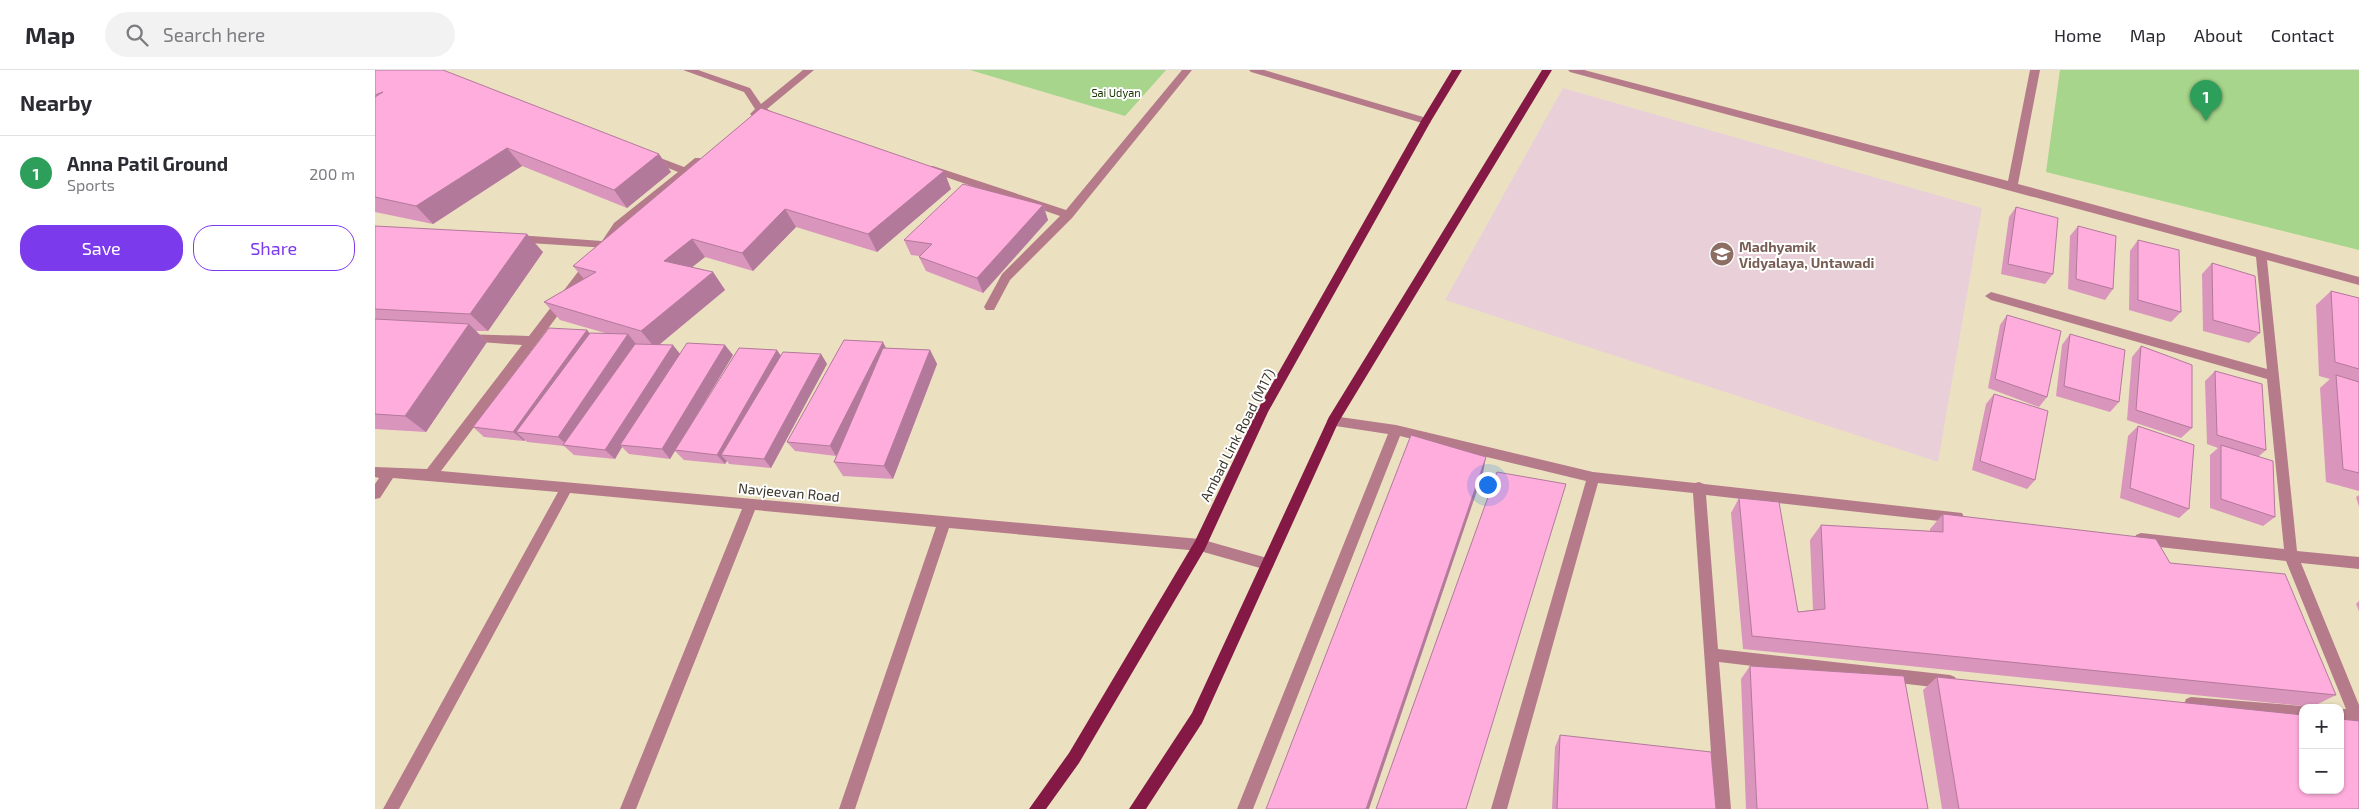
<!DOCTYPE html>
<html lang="en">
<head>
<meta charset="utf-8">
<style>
	body { margin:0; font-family:"Exo 2",sans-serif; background:#f2f2f3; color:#2b2b33 }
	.controls { position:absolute; right:15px; bottom:15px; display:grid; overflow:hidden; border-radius:10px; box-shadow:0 1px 4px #0004 }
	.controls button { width:45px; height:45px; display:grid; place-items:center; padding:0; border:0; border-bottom:1px solid #e1e1e2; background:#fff; color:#2b2b33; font:25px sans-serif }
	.you { position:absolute; left:1112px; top:414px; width:18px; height:18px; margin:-12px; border:4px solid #fff; border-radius:50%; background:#1a73e8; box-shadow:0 0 0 8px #1a73e833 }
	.badge { display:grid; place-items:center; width:32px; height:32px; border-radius:50%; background:#7c3aed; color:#fff; font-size:16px; font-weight:700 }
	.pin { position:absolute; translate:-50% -41px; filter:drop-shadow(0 1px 2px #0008) }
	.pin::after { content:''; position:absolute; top:26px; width:18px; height:15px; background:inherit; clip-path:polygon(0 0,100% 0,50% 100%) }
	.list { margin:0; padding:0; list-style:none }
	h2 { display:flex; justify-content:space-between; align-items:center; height:65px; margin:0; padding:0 20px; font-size:21px }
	h2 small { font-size:16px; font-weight:400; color:#7c7c81 }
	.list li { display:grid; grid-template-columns:32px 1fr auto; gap:15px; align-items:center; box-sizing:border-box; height:75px; padding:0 20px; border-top:1px solid #e1e1e2 }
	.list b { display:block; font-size:19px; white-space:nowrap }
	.list p { margin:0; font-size:16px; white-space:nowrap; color:#7c7c81 }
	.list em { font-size:16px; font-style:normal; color:#7c7c81 }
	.actions { display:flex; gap:10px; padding:15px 20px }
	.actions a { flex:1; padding:11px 0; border:1px solid #7c3aed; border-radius:20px; text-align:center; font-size:18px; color:#7c3aed }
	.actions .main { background:#7c3aed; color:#fff }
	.icon { flex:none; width:28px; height:28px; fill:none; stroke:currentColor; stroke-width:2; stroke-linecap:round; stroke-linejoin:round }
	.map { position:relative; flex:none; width:1984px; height:739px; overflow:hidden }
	header { display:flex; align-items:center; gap:30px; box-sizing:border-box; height:70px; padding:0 25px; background:#fff; border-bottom:1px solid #e1e1e2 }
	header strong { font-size:24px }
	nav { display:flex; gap:28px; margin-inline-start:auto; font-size:18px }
	.search { width:350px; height:45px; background:#f2f2f3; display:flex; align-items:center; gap:12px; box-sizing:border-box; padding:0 18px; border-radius:28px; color:#7c7c81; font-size:19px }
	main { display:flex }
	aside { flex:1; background:#fff }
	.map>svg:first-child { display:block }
	.education { fill:#e9d0d8 }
	.green { fill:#a7d58b }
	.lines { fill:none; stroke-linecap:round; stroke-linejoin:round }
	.minor { fill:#b67b8a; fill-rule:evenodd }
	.major { fill:#851945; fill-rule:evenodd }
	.wall { fill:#da95bd }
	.shaded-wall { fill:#b2799a }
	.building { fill:#feaddc; stroke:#b2799a }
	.labels { text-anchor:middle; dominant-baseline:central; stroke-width:4; stroke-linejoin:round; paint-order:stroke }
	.far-park-label { font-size:11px; fill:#173300; stroke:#fff }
	.education-label { font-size:14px; font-weight:bold; fill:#785e54; stroke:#fff; text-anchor:start }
	.street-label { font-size:14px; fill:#393629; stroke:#fff }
</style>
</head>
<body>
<header>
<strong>Map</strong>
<div class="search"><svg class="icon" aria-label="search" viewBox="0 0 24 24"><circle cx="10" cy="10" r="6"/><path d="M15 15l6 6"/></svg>Search here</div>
<nav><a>Home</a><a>Map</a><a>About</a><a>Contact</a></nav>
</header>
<main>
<aside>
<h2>Nearby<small></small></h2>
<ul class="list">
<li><span class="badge" style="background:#2e9e5b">1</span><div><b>Anna Patil Ground</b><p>Sports</p></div><em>200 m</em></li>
</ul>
<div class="actions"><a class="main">Save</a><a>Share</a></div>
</aside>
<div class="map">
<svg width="1984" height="739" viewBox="0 0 1984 739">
	<rect width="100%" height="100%" fill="#ebe1c0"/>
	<!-- education -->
	<polygon class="education" points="1188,18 1607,138 1563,392 1070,230"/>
	<!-- green -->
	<g class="green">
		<polygon points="595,0 791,0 750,46"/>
		<polygon points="1685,0 1984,0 1984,180 1671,102"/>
	</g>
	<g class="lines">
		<!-- minor -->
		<g class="minor">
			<polygon points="308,0 323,0 375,18 386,34 428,0 439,0 392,39 403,45 398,48 386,44 380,47 377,46 375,44 380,39 369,22"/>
			<polygon points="807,0 817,0 697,148 635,210 619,240 611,240 609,237 627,204 685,146 550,100 550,96 558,96 691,140"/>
			<polygon points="874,0 889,0 1055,49 1056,51 1055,53 1047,53 876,2"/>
			<polygon points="1193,0 1209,0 1633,111 1655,0 1665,0 1643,114 1984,207 1984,215 1892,190 1922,481 1984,487 1984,499 1926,493 1984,635 1984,660 1979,658 1977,654 1965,653 1965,639 1971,639 1911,491 1766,475 1761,473 1759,469 1761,465 1766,463 1909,479 1892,309 1616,230 1610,226 1616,222 1892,299 1881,187 1195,2"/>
			<polygon points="275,84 309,97 320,88 328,88 329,90 247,159 233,178 138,172 137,169 142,165 227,171 239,153 303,102 271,89 271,85"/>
			<polygon points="216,189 220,190 222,193 220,196 66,401 825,469 892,488 897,490 899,494 897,498 892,500 825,481 574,458 480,739 464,739 561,457 380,440 261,739 245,739 367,439 195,423 24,739 8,739 183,422 18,408 5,428 0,429 0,414 4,408 0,407 0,397 52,399 147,275 92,271 88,270 86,267 88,264 154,266 212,190"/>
			<polygon points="958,346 1021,355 1218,402 1320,413 1324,412 1329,414 1587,443 1589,447 1587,451 1582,453 1331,425 1343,579 1575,605 1580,607 1582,612 1580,617 1575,619 1344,592 1356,739 1340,739 1318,423 1223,413 1132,739 1116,739 1211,411 1025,366 878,739 862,739 1013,364 954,355 952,351 954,347"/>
			<polygon points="1816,627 1928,636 1933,638 1928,638 1928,650 1816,641 1811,639 1809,634 1811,629"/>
		</g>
		<!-- major -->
		<g class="major">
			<polygon points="1077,0 1087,0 1056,51 893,342 830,479 704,693 671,739 654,739 694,683 820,471 884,337 1046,51"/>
			<polygon points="1167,0 1177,0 963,353 827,653 771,739 754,739 817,643 954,347"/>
		</g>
	</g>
	<!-- wall -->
	<g class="wall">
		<polygon points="0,0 284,84 296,102 252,138 147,96 58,154 0,142"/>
		<polygon points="386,38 576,119 502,182 421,157 378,201 330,187 317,197 338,202 350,220 284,275 305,284 358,285 318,351 406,285 446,284 452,294 396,398 354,394 352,391 350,394 309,390 300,381 295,389 254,384 247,377 240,389 199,385 189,376 152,372 150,370 149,371 109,367 98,357 212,260 214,263 230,263 185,250 169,232 209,209 198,196"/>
		<polygon points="668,135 673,150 608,223 551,201 544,187 544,186 536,185 529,170"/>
		<polygon points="1641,137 1678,204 1670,214 1626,204 1634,147"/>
		<polygon points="0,156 168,182 113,261 101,261 112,272 51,362 0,359"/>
		<polygon points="1703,156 1738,219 1730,230 1693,219 1695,166"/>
		<polygon points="1763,170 1806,242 1796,252 1754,240 1755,181"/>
		<polygon points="1837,193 1885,263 1874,273 1828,261 1827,204"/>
		<polygon points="1956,221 1984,228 1984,421 1951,412 1945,318 1955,309 1944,306 1941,235"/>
		<polygon points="1632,245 1672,327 1664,337 1613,318 1625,255"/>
		<polygon points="1695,264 1744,332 1735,342 1681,326 1687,275"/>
		<polygon points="1766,276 1817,358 1806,368 1752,350 1757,287"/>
		<polygon points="511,278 555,280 562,294 518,409 468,406 459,392 464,380 461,386 420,381 412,372"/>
		<polygon points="1840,301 1891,380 1883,387 1900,447 1888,456 1835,438 1835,385 1843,378 1832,374 1830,311"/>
		<polygon points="1619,324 1660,410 1652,419 1597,400 1611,334"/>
		<polygon points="1763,356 1814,439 1804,448 1745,428 1753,366"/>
		<polygon points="1984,425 1984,437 1981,427"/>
		<polygon points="1364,428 1423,542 1438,540 1435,470 1446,455 1555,461 1555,459 1568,444 1795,493 1961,625 1937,637 1368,579 1356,443"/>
		<polygon points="1984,531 1984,541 1981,534"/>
		<polygon points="1375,596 1553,739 1371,739 1366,609"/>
		<polygon points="1562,607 1984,739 1567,739 1548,620"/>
		<polygon points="1185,665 1341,739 1177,739 1180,677"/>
	</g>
	<!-- shaded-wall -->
	<g class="shaded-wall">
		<polygon points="132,78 147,96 58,154 41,136"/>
		<polygon points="284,84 296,102 252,138 239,120"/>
		<polygon points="569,101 576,119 502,182 493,164"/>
		<polygon points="668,135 673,150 608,223 602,208"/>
		<polygon points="410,139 421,157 378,201 367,183"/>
		<polygon points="152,164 168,182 113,261 95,244"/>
		<polygon points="317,169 330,187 302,209 289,191"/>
		<polygon points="338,202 350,220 280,278 266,261"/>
		<polygon points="94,254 112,272 51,362 30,346"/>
		<polygon points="212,260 221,270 141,362 150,370 149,371 138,362"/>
		<polygon points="253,264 261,274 192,375 183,367"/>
		<polygon points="508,272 513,282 461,386 455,376"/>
		<polygon points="298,275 306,285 245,375 247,377 240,389 230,380"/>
		<polygon points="350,275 358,285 295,389 287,379"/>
		<polygon points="402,280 409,290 346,385 352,391 350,394 342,385"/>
		<polygon points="555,280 562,294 518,409 509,396"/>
		<polygon points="446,284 452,294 396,398 389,389"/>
		<polygon points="1111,387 1108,403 994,739 991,739"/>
	</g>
	<!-- building -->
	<g class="building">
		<polygon points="0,0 68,0 284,84 239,120 132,78 41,136 0,127 0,27 8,22 0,25"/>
		<polygon points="386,38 569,101 493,164 410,139 367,183 317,169 289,191 338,202 266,261 169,232 221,202 198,196"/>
		<polygon points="588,114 668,135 602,208 544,187 557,174 529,170"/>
		<polygon points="1641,137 1683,148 1678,204 1633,194"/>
		<polygon points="0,156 152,164 95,244 0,239"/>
		<polygon points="1703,156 1741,166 1738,219 1701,209"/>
		<polygon points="1763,170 1804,180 1806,242 1763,230"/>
		<polygon points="1837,193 1880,206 1885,263 1838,250"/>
		<polygon points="1956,221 1984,228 1984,299 1960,292"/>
		<polygon points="1632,245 1686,261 1672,327 1620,309"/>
		<polygon points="0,249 94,254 30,346 0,344"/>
		<polygon points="174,258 212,260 138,362 98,357"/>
		<polygon points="215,263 253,264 183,367 141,362"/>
		<polygon points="1695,264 1750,280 1744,332 1689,316"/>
		<polygon points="469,270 508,272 455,376 412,372"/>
		<polygon points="312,273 350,275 287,379 245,375"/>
		<polygon points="260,274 298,275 230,380 188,375"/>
		<polygon points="1766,276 1817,295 1817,358 1761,340"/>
		<polygon points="364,278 402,280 342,385 300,380"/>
		<polygon points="508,278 555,280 509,396 459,392"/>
		<polygon points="408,282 446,284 389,389 346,385"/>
		<polygon points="1840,301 1887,314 1891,380 1842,365"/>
		<polygon points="1961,305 1984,312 1984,403 1968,399"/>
		<polygon points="1619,324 1673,341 1660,410 1605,391"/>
		<polygon points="1763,356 1819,375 1814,439 1755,418"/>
		<polygon points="1036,365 1111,387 991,739 891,739"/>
		<polygon points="1846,375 1898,391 1900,447 1846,429"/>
		<polygon points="1122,402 1191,414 1091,739 1001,739"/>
		<polygon points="1364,428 1404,432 1423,542 1450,539 1446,455 1568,462 1568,444 1781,469 1795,493 1910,504 1961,625 1377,566"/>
		<polygon points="1375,596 1529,606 1553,739 1382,739"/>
		<polygon points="1562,607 1928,645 1928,720 1965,720 1965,649 1984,651 1984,739 1584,739"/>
		<polygon points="1185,665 1336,682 1341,739 1182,739"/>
	</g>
	<!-- icons -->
	<defs>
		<symbol id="school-disc" viewBox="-11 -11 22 22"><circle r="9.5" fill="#8d6e63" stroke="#fff"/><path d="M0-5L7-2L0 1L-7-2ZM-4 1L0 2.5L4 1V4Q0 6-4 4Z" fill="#fff"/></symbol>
	</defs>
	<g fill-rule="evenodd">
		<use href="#school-disc" x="1333" y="170" width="28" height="28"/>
	</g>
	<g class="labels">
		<!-- far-park labels -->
		<g class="far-park-label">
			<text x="741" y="22">Sai Udyan</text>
		</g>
		<!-- education labels -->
		<g class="education-label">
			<text x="1364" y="176">Madhyamik<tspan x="1364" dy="16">Vidyalaya, Untawadi</tspan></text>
		</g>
		<!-- street labels -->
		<g class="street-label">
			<text transform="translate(862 365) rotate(-63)">Ambad Link Road (M17)</text>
			<text transform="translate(414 422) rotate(5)">Navjeevan Road</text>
		</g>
	</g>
</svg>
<div class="controls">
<button>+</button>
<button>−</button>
</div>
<div class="you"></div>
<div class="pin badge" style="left:1831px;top:51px;background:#2e9e5b">1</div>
</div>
</main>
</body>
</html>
